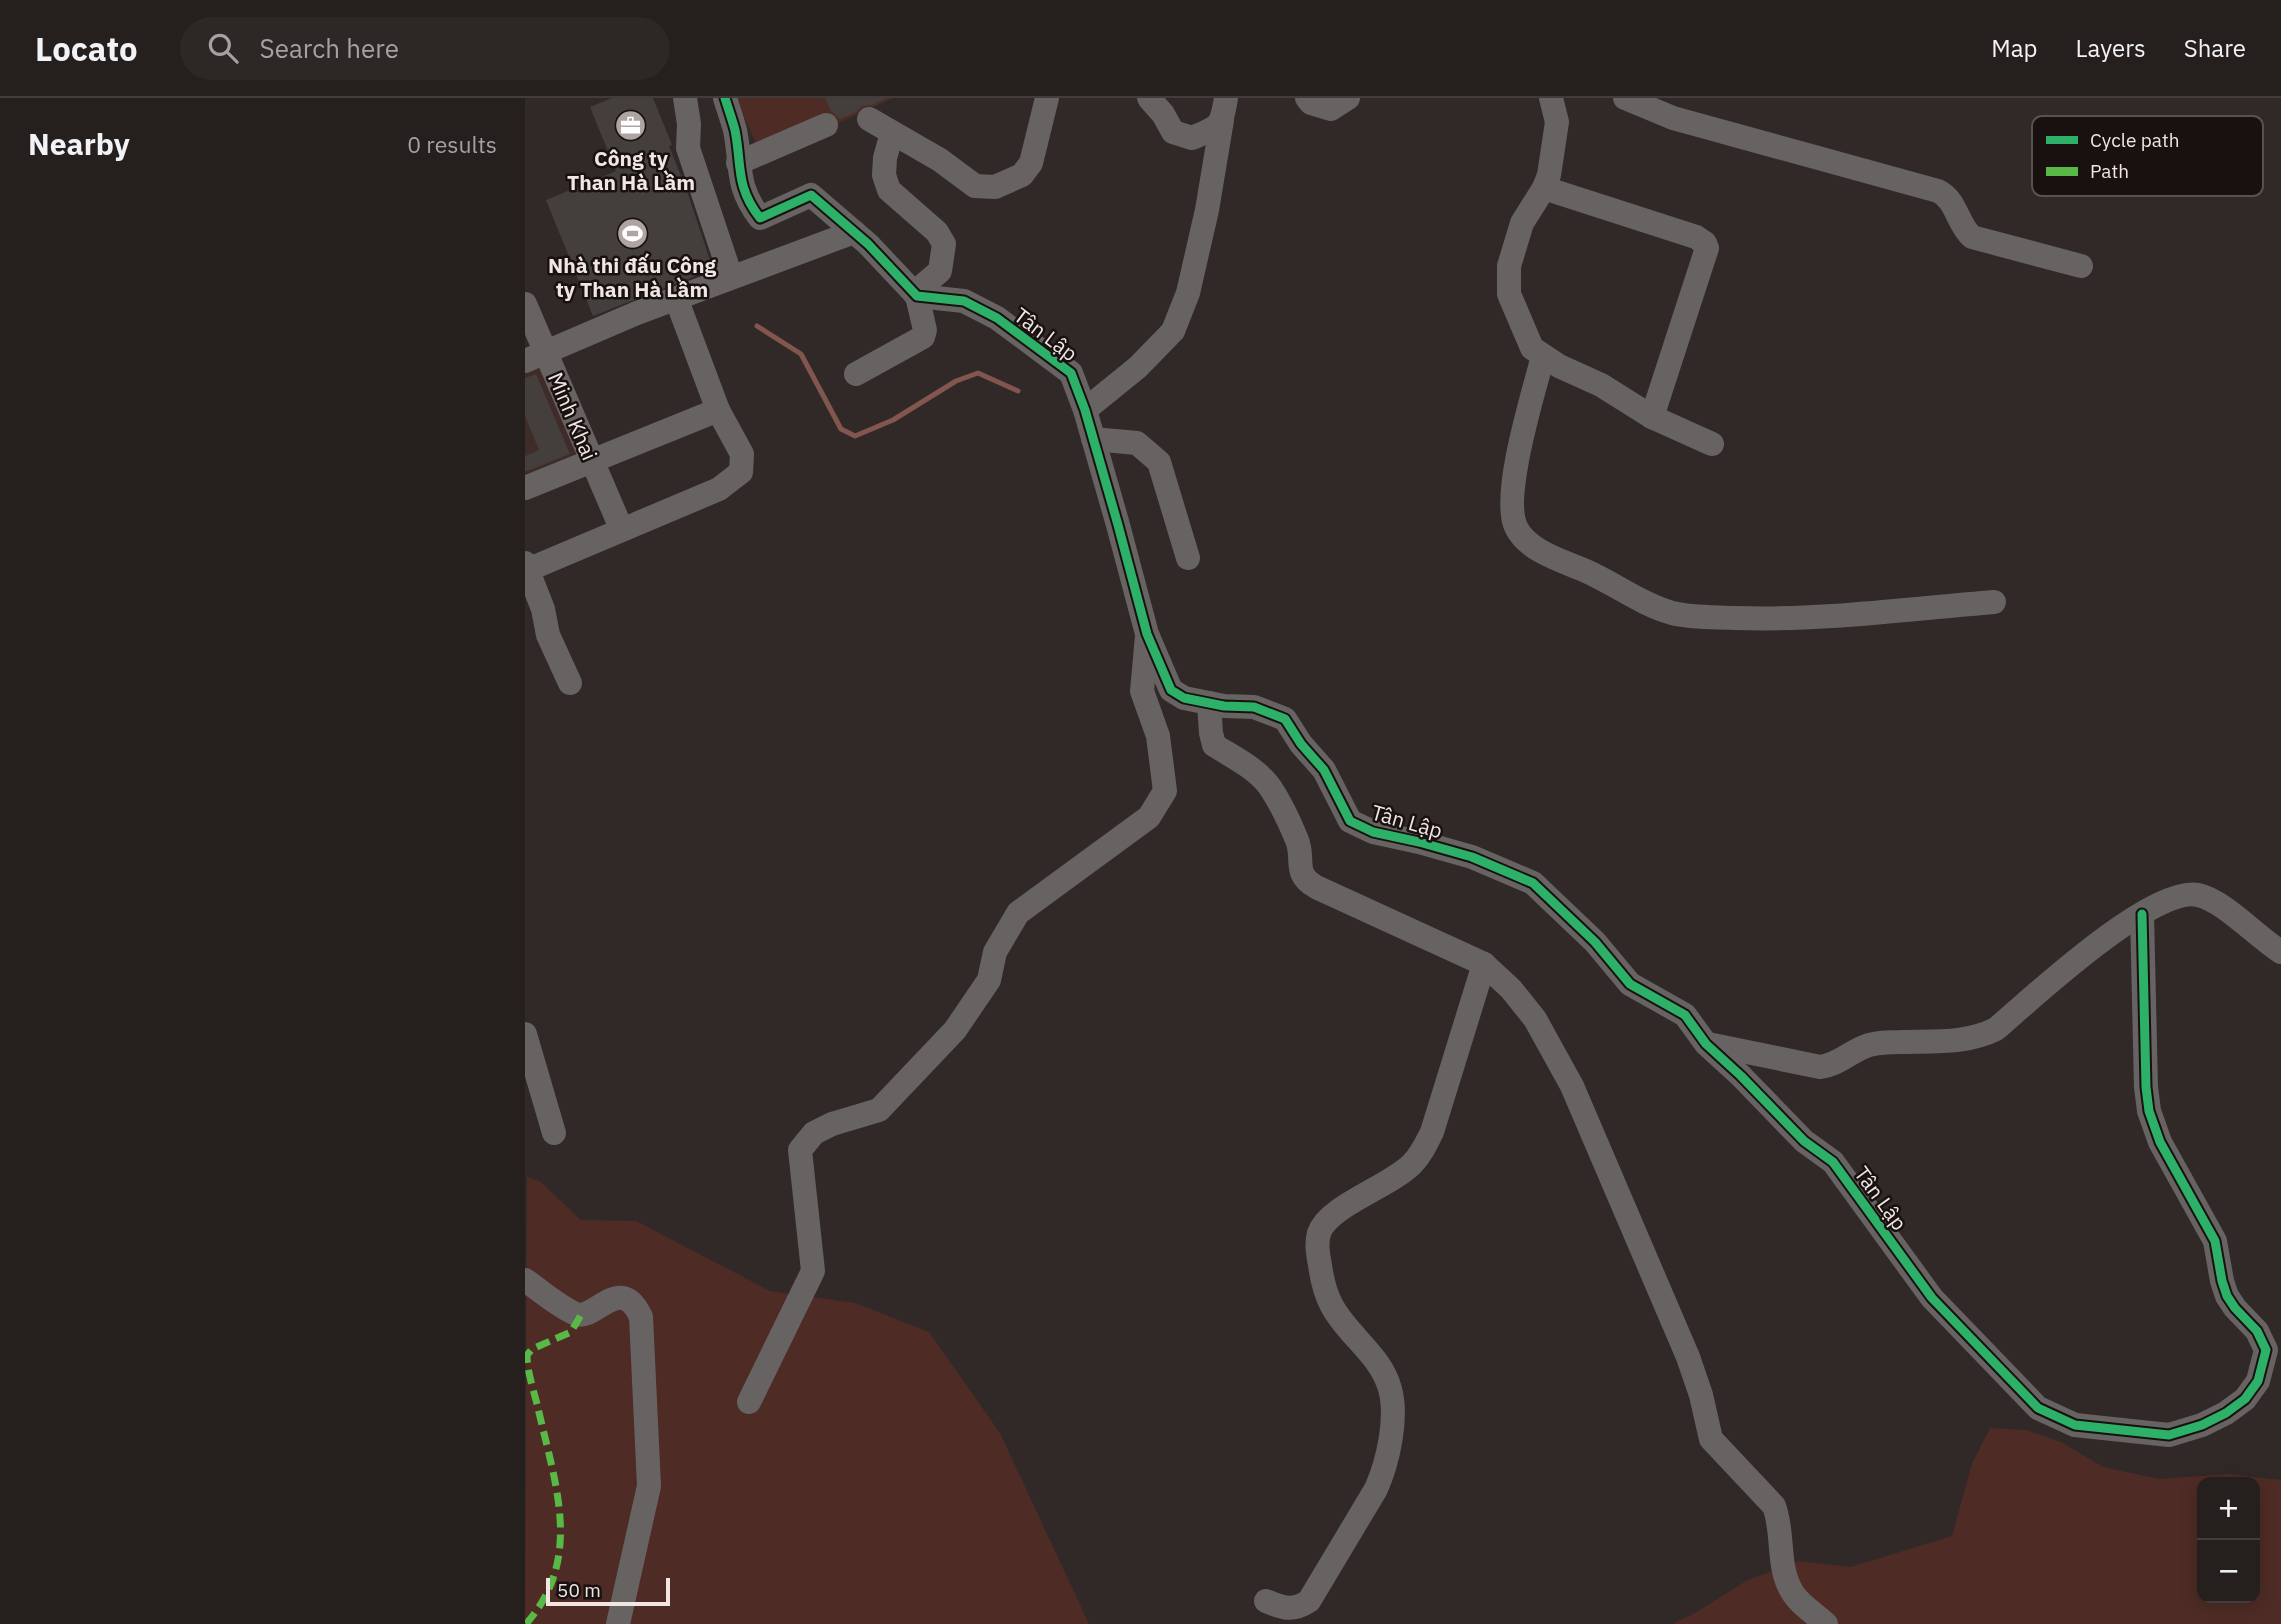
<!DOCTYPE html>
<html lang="en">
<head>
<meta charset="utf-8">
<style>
	body { margin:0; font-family:"IBM Plex Sans",sans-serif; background:#2d2726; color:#f1f3f6 }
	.controls { position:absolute; right:21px; bottom:21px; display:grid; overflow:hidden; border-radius:14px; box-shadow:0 4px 18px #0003 }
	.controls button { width:63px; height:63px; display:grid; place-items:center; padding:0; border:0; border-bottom:2px solid #423d3b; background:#251f1d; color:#f1f3f6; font:35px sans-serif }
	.scale { position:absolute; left:21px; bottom:18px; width:124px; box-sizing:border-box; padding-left:7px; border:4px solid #f1e6e4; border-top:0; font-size:19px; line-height:24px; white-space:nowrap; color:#f1e6e4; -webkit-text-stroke:5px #181110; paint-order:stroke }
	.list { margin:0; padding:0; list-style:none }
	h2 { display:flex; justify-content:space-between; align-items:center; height:91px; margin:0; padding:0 28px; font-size:30px }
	h2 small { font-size:23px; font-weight:400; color:#a3a2a4 }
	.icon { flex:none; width:38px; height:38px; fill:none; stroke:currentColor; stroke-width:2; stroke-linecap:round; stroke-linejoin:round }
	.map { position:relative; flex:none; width:1756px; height:1526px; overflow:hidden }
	header { display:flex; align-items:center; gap:42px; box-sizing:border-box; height:98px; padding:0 35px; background:#251f1d; border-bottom:2px solid #423d3b }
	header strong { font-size:33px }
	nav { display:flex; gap:38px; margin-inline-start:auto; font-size:24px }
	.search { width:490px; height:63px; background:#2d2726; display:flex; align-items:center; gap:18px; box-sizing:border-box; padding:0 24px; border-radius:38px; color:#a3a2a4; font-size:26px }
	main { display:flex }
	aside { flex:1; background:#251f1d }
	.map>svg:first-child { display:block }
	.built { fill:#3f2b27 }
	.green { fill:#4e2c25; fill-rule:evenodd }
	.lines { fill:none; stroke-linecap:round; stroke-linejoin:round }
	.stream { stroke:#82564e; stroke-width:5 }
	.building { fill:#443e3c }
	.minor { stroke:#676362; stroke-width:24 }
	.quiet { stroke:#58b947; stroke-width:7; stroke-dasharray:14 7; stroke-linecap:butt }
	.cycleway-casing { stroke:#181110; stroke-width:13 }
	.cycleway { stroke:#2db169; stroke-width:9 }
	.labels { text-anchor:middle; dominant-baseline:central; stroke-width:5; stroke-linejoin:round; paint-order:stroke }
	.poi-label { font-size:21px; font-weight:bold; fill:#f1e6e4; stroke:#181110 }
	.street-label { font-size:21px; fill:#f1e6e4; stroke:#181110 }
	.key { fill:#181110; stroke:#595150; stroke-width:2 }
	.key-label { font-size:19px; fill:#f1e6e4 }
</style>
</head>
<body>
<header>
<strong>Locato</strong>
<div class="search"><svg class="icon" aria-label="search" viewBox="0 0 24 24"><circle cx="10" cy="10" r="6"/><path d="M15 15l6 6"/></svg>Search here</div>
<nav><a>Map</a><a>Layers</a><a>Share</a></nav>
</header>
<main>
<aside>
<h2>Nearby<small>0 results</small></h2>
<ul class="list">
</ul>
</aside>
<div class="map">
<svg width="1756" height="1526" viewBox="0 0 1756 1526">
	<rect width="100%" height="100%" fill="#312927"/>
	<!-- built -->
	<polygon class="built" points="18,264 57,366 0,388 0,271"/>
	<!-- green -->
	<g class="green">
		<polygon points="211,0 368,0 309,27 302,14 232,48"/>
		<polygon points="2,1079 16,1084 56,1122 111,1123 245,1193 330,1205 404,1234 475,1335 564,1526 0,1526"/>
		<path d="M1465,1330L1501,1332L1536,1344L1578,1369L1634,1381L1703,1376L1756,1382V1526H1147L1172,1514L1221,1483L1273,1463L1326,1469L1427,1438L1447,1366ZM1677,1384H1730V1500H1677Z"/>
	</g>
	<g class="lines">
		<!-- stream -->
		<polyline class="stream" points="232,228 276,256 316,331 330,338 368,322 431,283 453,275 493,293"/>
	</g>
	<!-- building -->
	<g class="building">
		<polygon points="87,0 128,0 147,47 144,48 161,90 188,171 68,218 21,102 91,73 65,9"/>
		<polygon points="300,0 362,0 347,7 337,8 331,14 315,21 306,13"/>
		<polygon points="11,276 45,356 0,374 0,358 14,352 0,318 0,280"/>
	</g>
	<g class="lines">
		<!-- minor -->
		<g class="minor">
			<polyline points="160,0 164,26 163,50 206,179"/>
			<path d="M200,0C203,10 207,21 210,32C217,67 210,88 235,120L286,97L343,146L392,198L439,203L472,220L546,275L560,312L593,427L622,536L646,592L659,600L699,608L729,609L760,621L776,646L799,672L825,723L848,734L894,744L947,759L1008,785L1070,844L1105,886L1160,917L1181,946L1216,978L1279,1043L1308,1064L1407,1200L1513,1310L1550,1327L1644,1337L1677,1327L1701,1315L1720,1301L1733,1283L1741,1252L1732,1233L1710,1210L1702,1198L1697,1183L1690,1143L1635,1044L1624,1013L1621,989L1617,816"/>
			<path d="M624,0L638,16L648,34L667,40C695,28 696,30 701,0"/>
			<polyline points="782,0 786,5 806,11 823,0"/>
			<polyline points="1026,0 1032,24 1024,77 1019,90 997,125 984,168 984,196 1007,250 1034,268 1076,287 1127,319 1187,346"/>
			<path d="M1100,0L1148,20L1413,93C1432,102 1432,126 1447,139L1556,168"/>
			<polyline points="344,21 415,62 450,88 470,89 497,77 506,65 522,0"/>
			<polyline points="367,35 360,60 359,77 364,92 412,134 419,146 415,173 389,195"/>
			<polyline points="213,65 301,27"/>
			<polyline points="1019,90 1171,139 1180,145 1182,150 1127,319"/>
			<polyline points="0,206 96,430"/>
			<path d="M1018,258C1009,294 976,397 991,429C1002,453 1038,463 1061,473C1090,486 1116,506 1147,515C1167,520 1189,519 1210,520C1296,523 1383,511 1469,504"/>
			<polyline points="0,263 112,215 329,134"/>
			<polyline points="331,276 398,239 400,232 392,198"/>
			<polyline points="560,312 613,269 648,233 663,195 682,112 697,22"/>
			<polyline points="568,341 612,345 634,364 663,460"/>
			<polyline points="0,390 193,312"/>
			<polyline points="0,465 18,511 23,537 45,585"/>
			<polyline points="0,473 194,391 216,374 217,356 193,312 151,200"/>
			<path d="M684,605L686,635L689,647C709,660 730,669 745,689C755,704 765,725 772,742C780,762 767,775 791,789L959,866L986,891L1010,921L1047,988L1163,1259L1176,1297L1186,1341L1249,1408C1259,1434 1252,1465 1265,1490C1272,1505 1289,1515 1301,1526"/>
			<polyline points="0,936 29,1035"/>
			<path d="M1183,946L1295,969C1314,967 1327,952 1344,947C1355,944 1366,944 1376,944C1410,943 1441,946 1471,931C1507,900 1628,787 1673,797C1698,802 1732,839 1756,854"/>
			<path d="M0,1182C16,1193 34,1209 51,1216C71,1223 95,1174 116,1219L124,1388L93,1526"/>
			<polyline points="224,1304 288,1173 275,1052 289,1035 307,1026 354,1012 430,932 464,882 470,854 493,815 624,719 640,693 633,638 617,593 622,538"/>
			<path d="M741,1503C758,1510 767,1514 784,1503L851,1391C863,1364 873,1320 865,1291C856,1257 823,1238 807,1208C800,1195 797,1182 795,1167C793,1156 791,1146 794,1135C803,1108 864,1089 887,1066C896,1057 901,1046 907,1034L959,866"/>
		</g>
		<!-- quiet -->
		<path class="quiet" d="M1,1526C59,1460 30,1386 13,1310C9,1293 2,1274 2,1257L7,1251L46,1234L56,1217"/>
		<defs>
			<path id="cycleway" d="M200,0C203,10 207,21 210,32C217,67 210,88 235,120L286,97L343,146L392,198L439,203L472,220L546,275L560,312L593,427L622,536L646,592L659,600L699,608L729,609L760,621L776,646L799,672L825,723L848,734L894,744L947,759L1008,785L1070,844L1105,886L1160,917L1181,946L1216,978L1279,1043L1308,1064L1407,1200L1513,1310L1550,1327L1644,1337L1677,1327L1701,1315L1720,1301L1733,1283L1741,1252L1732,1233L1710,1210L1702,1198L1697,1183L1690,1143L1635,1044L1624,1013L1621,989L1617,816"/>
		</defs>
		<!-- cycleway casing -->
		<use href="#cycleway" class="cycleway-casing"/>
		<!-- cycleway -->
		<use href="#cycleway" class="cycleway"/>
	</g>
	<!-- icons -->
	<defs>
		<symbol id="office-disc" viewBox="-11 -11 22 22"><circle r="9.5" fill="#aea4a2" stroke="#181110"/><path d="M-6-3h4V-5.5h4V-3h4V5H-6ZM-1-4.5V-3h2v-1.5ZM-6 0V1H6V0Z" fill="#fff"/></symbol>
		<symbol id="stadium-disc" viewBox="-11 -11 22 22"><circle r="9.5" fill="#aea4a2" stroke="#181110"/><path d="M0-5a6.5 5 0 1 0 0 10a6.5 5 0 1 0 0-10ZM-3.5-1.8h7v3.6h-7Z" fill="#fff"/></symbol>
	</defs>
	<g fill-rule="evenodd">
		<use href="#office-disc" x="88" y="10" width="35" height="35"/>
		<use href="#stadium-disc" x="90" y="118" width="35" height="35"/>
	</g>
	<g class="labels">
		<!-- poi labels -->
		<g class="poi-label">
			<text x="106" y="60">Công ty<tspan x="106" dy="24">Than Hà Lầm</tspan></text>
			<text x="107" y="167">Nhà thi đấu Công<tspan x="107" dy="24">ty Than Hà Lầm</tspan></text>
		</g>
		<!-- street labels -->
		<g class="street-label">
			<text transform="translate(521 236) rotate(37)">Tân Lập</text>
			<text transform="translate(48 318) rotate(67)">Minh Khai</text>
			<text transform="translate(882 723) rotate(16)">Tân Lập</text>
			<text transform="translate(1356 1100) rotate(54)">Tân Lập</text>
		</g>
	</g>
	<!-- legend -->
	<rect x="1507" y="18" width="231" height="80" rx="10" class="key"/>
	<rect x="1521" y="38" width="32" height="8" fill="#2db169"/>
	<rect x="1521" y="69" width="32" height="9" fill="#58b947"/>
	<g class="key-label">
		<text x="1565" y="49">Cycle path</text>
		<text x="1565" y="80">Path</text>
	</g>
</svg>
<div class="controls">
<button>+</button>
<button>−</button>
</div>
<div class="scale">50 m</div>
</div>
</main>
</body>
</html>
